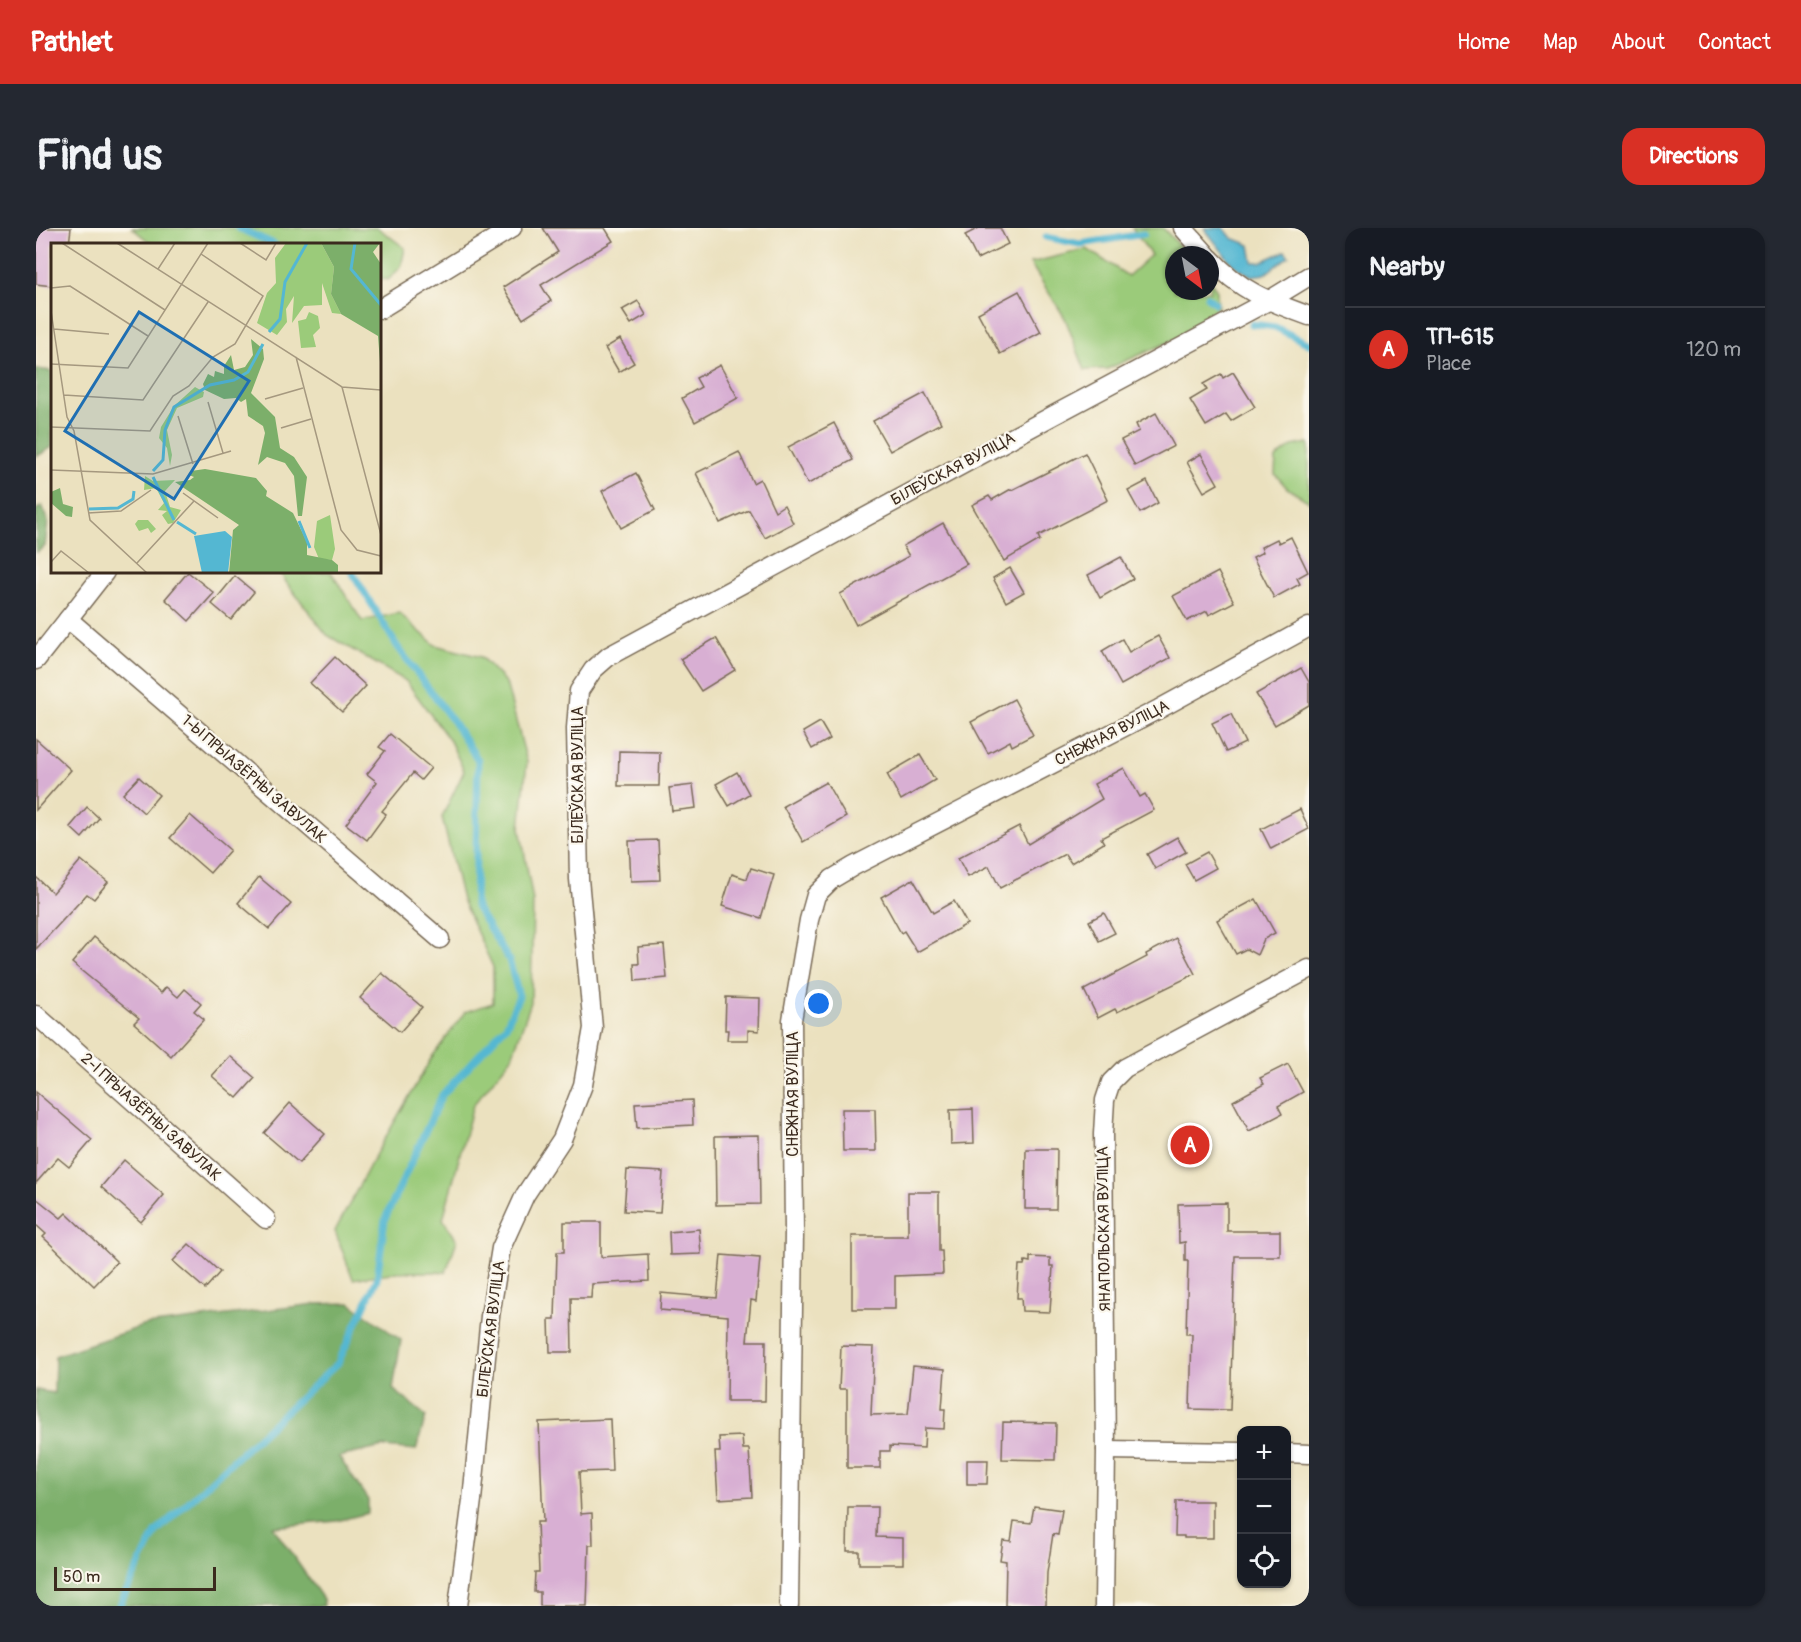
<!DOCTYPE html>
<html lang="en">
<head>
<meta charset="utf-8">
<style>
	body { margin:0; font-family:Pangolin,sans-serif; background:#242831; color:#f1f3f6 }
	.controls { position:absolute; right:18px; bottom:18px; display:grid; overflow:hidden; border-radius:12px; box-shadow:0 2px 4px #0004 }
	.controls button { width:54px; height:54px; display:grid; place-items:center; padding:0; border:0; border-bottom:2px solid #363941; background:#171b24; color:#f1f3f6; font:30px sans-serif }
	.compass { position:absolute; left:1129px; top:18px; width:54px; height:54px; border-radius:50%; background:#171b24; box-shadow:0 2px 4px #0004; rotate:148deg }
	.scale { position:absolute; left:18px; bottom:15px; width:162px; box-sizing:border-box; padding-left:6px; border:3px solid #3b2a1e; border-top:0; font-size:16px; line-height:21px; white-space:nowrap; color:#3b2a1e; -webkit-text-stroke:4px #fbf7ec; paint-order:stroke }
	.you { position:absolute; left:783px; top:776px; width:21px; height:21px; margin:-15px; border:4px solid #fff; border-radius:50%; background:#1a73e8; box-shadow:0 0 0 9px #1a73e833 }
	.badge { display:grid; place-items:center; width:39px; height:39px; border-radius:50%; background:#d93025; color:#fff; font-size:20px; font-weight:700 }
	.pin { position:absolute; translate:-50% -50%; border:3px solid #fff; box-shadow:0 2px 6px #0006 }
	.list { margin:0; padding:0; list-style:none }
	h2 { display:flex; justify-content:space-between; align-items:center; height:78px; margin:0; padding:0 24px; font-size:26px }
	h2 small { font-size:20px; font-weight:400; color:#9ea1a6 }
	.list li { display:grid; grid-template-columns:39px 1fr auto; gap:18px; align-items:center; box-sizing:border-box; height:84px; padding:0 24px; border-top:2px solid #363941 }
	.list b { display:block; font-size:22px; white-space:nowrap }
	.list p { margin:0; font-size:20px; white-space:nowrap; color:#9ea1a6 }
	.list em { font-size:20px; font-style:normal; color:#9ea1a6 }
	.icon { flex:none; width:33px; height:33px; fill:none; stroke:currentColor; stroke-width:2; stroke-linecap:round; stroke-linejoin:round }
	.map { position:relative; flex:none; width:1273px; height:1378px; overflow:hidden; border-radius:18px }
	header { display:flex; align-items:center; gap:36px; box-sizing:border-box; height:84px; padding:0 30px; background:#d93025; color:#fff }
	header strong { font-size:28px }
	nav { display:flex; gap:33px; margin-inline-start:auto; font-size:21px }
	.intro { display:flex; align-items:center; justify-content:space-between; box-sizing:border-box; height:144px; padding:0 36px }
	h1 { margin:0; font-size:42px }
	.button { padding:15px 27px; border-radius:18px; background:#d93025; color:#fff; font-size:21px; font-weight:700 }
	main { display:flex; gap:36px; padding:0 36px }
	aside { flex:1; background:#171b24; border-radius:18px; box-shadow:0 2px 4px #0004 }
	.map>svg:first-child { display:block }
	.green { fill:#9bcb7a; stroke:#6b7a4c; stroke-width:1.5 }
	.forest { fill:#7caf6a; stroke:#5c6c44; stroke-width:1.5 }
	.water { fill:#54b7d2; stroke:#487078; stroke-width:1.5 }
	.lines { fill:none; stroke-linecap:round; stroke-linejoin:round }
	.stream { stroke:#54b7d2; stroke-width:7 }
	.building { fill:#d8afd3 }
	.minor-casing { stroke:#796a56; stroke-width:21 }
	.minor { stroke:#fff; stroke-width:18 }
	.labels { text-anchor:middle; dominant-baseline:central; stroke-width:4.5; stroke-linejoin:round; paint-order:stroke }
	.street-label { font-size:16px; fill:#3b2a1e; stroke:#fbf7ec }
	.inset-river { fill:none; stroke:#54b7d2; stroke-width:3 }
	.inset-road { fill:none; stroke:#a5987f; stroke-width:1.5 }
	.view { fill:#1f6fb2; fill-opacity:0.15; stroke:#1f6fb2; stroke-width:3 }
	.inset-edge { fill:none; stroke:#3b2a1e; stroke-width:3 }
</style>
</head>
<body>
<header>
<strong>Pathlet</strong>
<nav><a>Home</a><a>Map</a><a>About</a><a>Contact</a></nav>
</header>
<div class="intro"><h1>Find us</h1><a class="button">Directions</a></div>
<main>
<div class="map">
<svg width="1273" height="1378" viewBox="0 0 1273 1378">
	<rect width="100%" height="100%" fill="#fbf7ec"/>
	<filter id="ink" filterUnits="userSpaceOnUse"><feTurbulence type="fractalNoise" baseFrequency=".0167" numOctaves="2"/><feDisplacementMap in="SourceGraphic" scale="12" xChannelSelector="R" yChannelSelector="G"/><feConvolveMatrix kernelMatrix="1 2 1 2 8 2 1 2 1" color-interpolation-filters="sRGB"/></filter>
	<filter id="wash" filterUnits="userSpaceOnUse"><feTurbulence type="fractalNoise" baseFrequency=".008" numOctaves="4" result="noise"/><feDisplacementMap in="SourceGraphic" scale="24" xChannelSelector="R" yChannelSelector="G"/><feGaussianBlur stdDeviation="1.35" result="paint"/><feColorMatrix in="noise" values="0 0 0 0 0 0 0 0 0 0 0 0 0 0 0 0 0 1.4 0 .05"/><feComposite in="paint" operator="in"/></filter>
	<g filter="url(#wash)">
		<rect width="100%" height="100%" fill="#ebe1bf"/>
		<!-- green -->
		<g class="green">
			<polygon points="96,0 342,0 369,20 365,39 352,52 344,50 344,16 116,16"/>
			<polygon points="1096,0 1127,0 1152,27 1138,27 1138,63 1174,63 1174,53 1181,63 1182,79 1138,112 1071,141 1049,142 1029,90 994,35 1051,21 1092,48 1115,27"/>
			<polygon points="1273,215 1273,274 1251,260 1239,246 1240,230 1256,218"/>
			<polygon points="245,344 295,344 326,393 363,385 399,417 445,429 470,455 491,534 484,600 497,673 495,774 476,829 437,877 407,991 421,1012 410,1044 361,1044 317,1051 299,1003 341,924 396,829 429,784 457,775 457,739 426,672 406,589 428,543 414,513 370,453 291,407 250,354"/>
		</g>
		<!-- forest -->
		<g class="forest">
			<polygon points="0,141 16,143 16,219 0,229"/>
			<polygon points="6,278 12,294 9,318 0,325 0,282"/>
			<polygon points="314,1075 365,1112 357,1161 390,1188 380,1222 347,1219 303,1229 332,1272 332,1285 301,1293 237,1299 287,1371 288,1378 0,1378 0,1162 18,1165 19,1128 110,1097 279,1076"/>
		</g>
		<!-- water -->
		<polygon class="water" points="1168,0 1188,0 1196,10 1214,17 1217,34 1225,34 1249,23 1253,28 1229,46 1215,48 1196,36"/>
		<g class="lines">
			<!-- stream -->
			<g class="stream">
				<polyline points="202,0 238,16"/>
				<polyline points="1010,9 1044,16 1108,6"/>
				<polyline points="1171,69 1179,75"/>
				<polyline points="1216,96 1239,99 1273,116"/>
				<polyline points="83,1378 120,1304 302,1135 341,1051 349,991 406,867 470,798 483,768 473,732 439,677 442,532 416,492 361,418 316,344"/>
			</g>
		</g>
		<g id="blocks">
			<!-- building -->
			<g class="building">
				<polygon points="0,0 35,0 33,16 16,16 16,58 0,56"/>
				<polygon points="507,0 569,0 577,13 505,57 515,73 487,91 467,59 522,24"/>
				<polygon points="943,0 964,0 972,16 941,31 929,7"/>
				<polygon points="983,63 1005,104 964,126 942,85"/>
				<polygon points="602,73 610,87 595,96 586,82"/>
				<polygon points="584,111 598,135 583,144 569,120"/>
				<polygon points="684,137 702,170 659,194 646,170 665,159 660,150"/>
				<polygon points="1197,144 1219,179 1195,193 1190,186 1170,198 1154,172 1171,162 1167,156 1185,146 1187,150"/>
				<polygon points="889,165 905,195 854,223 837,193"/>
				<polygon points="1120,185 1138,218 1099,238 1085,212 1103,203 1100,196"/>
				<polygon points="798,195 817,232 772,256 752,219"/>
				<polygon points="703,224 717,255 724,251 739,283 748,277 757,295 729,310 713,282 684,295 660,245"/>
				<polygon points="1049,225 1072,272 1002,308 1004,312 968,333 936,277 953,268 956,272 975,261 976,262"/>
				<polygon points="1165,226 1182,256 1168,264 1151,234"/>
				<polygon points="600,245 619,282 585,300 566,263"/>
				<polygon points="1111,253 1122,275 1104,285 1092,263"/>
				<polygon points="907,295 931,336 820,397 804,366 873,328 867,318"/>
				<polygon points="1255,309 1272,344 1261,350 1264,356 1238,370 1217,329 1227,324 1225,319 1241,311 1243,315"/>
				<polygon points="1085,329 1097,351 1064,370 1052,347"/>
				<polygon points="974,340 988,364 970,374 957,350"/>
				<polygon points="152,344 178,365 153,393 129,371"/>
				<polygon points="1182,344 1198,374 1173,387 1171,383 1151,393 1137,368"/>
				<polygon points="199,348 218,364 195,392 176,376"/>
				<polygon points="1122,408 1134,430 1085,457 1066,423 1086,411 1093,424"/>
				<polygon points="680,410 699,442 665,463 644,431"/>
				<polygon points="299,429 330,458 306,484 274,455"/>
				<polygon points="1265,440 1273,454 1273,477 1239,497 1220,466"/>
				<polygon points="978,471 997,507 976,518 974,513 952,525 935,494"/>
				<polygon points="1195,486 1209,515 1190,524 1176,495"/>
				<polygon points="784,494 794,511 776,521 767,504"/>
				<polygon points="354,506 395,540 385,552 377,545 346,583 350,586 331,612 310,596 341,554 331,546 349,523 343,519"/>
				<polygon points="0,511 35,542 0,582"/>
				<polygon points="583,523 624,524 623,558 582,558"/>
				<polygon points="884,527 899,552 865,572 851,546"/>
				<polygon points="1088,540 1104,569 1109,566 1118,582 1065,610 1068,615 1035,635 1029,626 964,660 953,638 932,649 922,630 983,598 992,616 1066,571 1058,556"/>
				<polygon points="701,544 713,566 693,578 680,556"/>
				<polygon points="103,549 123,567 108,585 87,566"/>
				<polygon points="790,554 810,589 767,614 747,578"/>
				<polygon points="657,557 660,580 636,583 633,560"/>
				<polygon points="51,579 63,590 46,610 34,599"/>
				<polygon points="1264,581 1273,601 1235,621 1225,601"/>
				<polygon points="154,587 194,622 174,645 134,610"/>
				<polygon points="1141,609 1150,624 1119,641 1111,626"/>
				<polygon points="622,612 624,652 595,653 593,613"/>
				<polygon points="1171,624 1180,640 1158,652 1149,636"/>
				<polygon points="45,632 72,654 58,671 51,666 0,721 0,649 17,665"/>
				<polygon points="715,640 738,647 725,690 686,678 696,646 711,651"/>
				<polygon points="223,649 255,676 233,701 202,675"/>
				<polygon points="877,651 897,685 918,673 931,696 881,724 868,703 865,705 845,669"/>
				<polygon points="1220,671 1239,705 1228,711 1221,727 1210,721 1200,726 1181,692"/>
				<polygon points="1068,685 1079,705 1063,713 1053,693"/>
				<polygon points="58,709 125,765 130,759 142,769 149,761 165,775 158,783 168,791 135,828 98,795 103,790 36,735"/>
				<polygon points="1140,710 1159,746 1081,784 1079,781 1062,790 1048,762 1111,729 1110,726"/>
				<polygon points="628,717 631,750 599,753 598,736 603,736 602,719"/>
				<polygon points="346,745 386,779 364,804 324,770"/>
				<polygon points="690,769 724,770 723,803 712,802 712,812 691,812 692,802 689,802"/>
				<polygon points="194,828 219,850 201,870 176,848"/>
				<polygon points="1252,836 1267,864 1242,878 1246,886 1213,903 1197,873 1228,856 1224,850"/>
				<polygon points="0,864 56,912 33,939 22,930 0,955"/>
				<polygon points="656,872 657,897 601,900 599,875"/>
				<polygon points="254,875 289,906 263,935 228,905"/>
				<polygon points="806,881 839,881 840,923 807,923"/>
				<polygon points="937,881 938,915 915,916 914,882"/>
				<polygon points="1140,905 1169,905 1169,930 1139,930"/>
				<polygon points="723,907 724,976 680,977 679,908"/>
				<polygon points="990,921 1021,921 1020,981 989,981"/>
				<polygon points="88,932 128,967 105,994 65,959"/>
				<polygon points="591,942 627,944 624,985 588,983"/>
				<polygon points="872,964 903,964 903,1023 906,1023 907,1046 859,1048 859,1081 816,1081 816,1008 872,1008"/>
				<polygon points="0,970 25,990 30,985 81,1034 58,1058 7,1009 10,1006 0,997"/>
				<polygon points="1191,975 1191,1003 1244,1003 1244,1028 1199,1028 1194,1182 1154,1181 1156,1106 1150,1106 1152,1033 1149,1033 1149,1014 1143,1015 1142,976"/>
				<polygon points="528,994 565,994 565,1029 612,1026 613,1053 556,1056 555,1070 535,1070 536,1124 514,1124 513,1091 519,1091 521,1024 528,1024"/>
				<polygon points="663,1001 665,1026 634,1027 633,1004"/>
				<polygon points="153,1016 184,1044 169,1061 137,1033"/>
				<polygon points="685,1027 724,1030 720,1073 715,1072 711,1113 730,1113 729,1173 691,1173 692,1088 624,1082 625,1065 681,1070"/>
				<polygon points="994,1029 1014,1030 1014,1038 1017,1038 1014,1084 986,1083 985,1070 981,1070 983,1037 988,1037 989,1033 994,1034"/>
				<polygon points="805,1118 838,1119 835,1187 872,1186 877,1138 909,1141 906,1181 909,1181 908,1201 889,1200 888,1220 854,1218 854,1223 844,1223 844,1240 811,1240 811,1161 803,1161"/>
				<polygon points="574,1191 576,1243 543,1244 545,1286 556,1285 557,1317 553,1317 551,1378 504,1378 504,1364 498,1364 499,1344 503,1344 501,1294 507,1294 503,1194"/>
				<polygon points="967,1194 1020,1195 1019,1232 966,1231"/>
				<polygon points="706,1208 707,1221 713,1221 716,1269 682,1271 679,1224 684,1224 683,1209"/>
				<polygon points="931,1232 952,1232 951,1256 931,1256"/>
				<polygon points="1140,1273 1177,1273 1177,1310 1148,1310 1148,1308 1139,1308"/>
				<polygon points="998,1278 1026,1282 1022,1307 1017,1306 1011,1345 1010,1378 969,1378 970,1333 964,1332 967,1312 975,1313 978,1293 995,1295"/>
				<polygon points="812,1279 841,1279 840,1309 867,1310 867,1336 823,1336 823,1323 811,1323"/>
			</g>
		</g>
	</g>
	<g filter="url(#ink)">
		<use href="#blocks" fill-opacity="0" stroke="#796a56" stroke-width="1.5"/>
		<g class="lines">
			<defs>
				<g id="minor">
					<polyline points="1147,0 1171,27"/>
					<path d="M1174,30C1204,63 1232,73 1273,88"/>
					<polyline points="344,81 476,0"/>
					<polyline points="32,391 404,711"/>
					<polyline points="0,432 69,344"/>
					<polyline points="0,787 230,991"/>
					<polyline points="1070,1222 1206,1224"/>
					<polyline points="1250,1225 1273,1226"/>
					<polyline points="422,1378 436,1272 454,1088 465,1020 489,967 526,911 547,857 557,800 543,651 540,500 543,463 557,442 573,428 1018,187 1232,73 1273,48"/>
					<polyline points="753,1378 758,1004 756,792 773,692 780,667 796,651 818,638 1123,481 1273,399"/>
					<polyline points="1068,1378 1070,1222 1067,906 1069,872 1075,854 1089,840 1273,741"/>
				</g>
			</defs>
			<!-- minor casing -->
			<use href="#minor" class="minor-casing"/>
			<!-- minor -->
			<use href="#minor" class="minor"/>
		</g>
	</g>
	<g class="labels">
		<!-- street labels -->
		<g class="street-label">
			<text transform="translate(917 241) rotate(-28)">БІЛЕЎСКАЯ ВУЛІЦА</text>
			<text transform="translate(1076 505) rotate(-27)">СНЕЖНАЯ ВУЛІЦА</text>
			<text transform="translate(542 547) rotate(-90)">БІЛЕЎСКАЯ ВУЛІЦА</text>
			<text transform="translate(218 551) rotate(41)">1-Ы ПРЫАЗЁРНЫ ЗАВУЛАК</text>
			<text transform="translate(757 866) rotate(-90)">СНЕЖНАЯ ВУЛІЦА</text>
			<text transform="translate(115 889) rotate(42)">2-І ПРЫАЗЁРНЫ ЗАВУЛАК</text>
			<text transform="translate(1068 1001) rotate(-91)">ЯНАПОЛЬСКАЯ ВУЛІЦА</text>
			<text transform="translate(455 1101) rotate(-83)">БІЛЕЎСКАЯ ВУЛІЦА</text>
		</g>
	</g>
	<!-- overview -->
	<g transform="translate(15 15)">
		<rect width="330" height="330" fill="#ebe1bf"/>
		<path d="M235,0H270L283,24L280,51L290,71L281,70L271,40V62L253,63L241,80L243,53L235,66L236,79L226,92L206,80L216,50L225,40L224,15ZM258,69L267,73L269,85L262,92L265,104L250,105L247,78L255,76ZM144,144L153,149L152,154L126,165L116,187L121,212L119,223L116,205L108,195L110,184L123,163ZM94,233L102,238L124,237L114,248L119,264L130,267L122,280L117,281L111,272L116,268L107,267L113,260L105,245L93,247ZM279,272L284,306L281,317L268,316L263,304L266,278ZM87,277H97L105,286L100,290L97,285L88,288L84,281Z" fill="#9bcb7a"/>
		<path d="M270,0H329L322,9L330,21V132L327,93L290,71L280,51L283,24ZM200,96L212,106L213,116L200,150L224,174L229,205L243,214L256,234L251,273H247L243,233L234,220L216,214L207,222L214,190L212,183L197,173L195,156L190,159L185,155L173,156L154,147L152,141L157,131L163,134L164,128L173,131V123L180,112L183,127L194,124L202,112ZM154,226L205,235L216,248L215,253L242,270L256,299V312L281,317L287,322V330H178L182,287L188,282L124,239L139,237L143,234L138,232L140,228ZM9,245L12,261L22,264L21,274L15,273L0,260V249Z" fill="#7caf6a"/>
		<path d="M174,288L181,294L177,330H151L143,293Z" fill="#54b7d2"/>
		<path class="inset-river" d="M304,0L300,26L330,62M218,89L229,76L234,39L256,0M102,228L112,217L114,187L123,164L159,142L183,137L197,129L212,101M102,234L123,277M38,266L67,265L82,256L83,248M248,278L259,305M126,279L145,291"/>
		<path class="inset-road" d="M11,0L114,67M66,0L291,144L330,147M189,0L215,17L225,0M107,26L124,0M0,45L19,43L97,93M0,68L16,174L23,188L39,277L96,330M3,86L58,91M245,114L290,287L306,307L330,313M0,121L77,125L157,0M291,144L330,292M13,152L92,157L157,59M214,156L252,145M157,159L172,210M127,173L142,221M0,184L99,188L122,153L138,143L162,114L184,101L212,53L150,11M230,185L260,176M0,227L102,231L180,208M132,250L167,275M37,270L70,268L100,247M0,319L10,308L38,330M86,320L143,258"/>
		<path class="view" d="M88,69L198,138L123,256L14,188Z"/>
		<rect width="330" height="330" class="inset-edge"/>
	</g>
</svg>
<div class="controls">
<button>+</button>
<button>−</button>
<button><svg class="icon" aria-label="locate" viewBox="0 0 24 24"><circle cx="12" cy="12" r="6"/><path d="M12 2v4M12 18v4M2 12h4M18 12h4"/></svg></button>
</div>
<svg class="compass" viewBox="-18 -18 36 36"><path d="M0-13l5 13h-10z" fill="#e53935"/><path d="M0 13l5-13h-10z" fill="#9ea1a6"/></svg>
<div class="scale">50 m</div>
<div class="you"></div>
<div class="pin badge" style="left:1154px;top:917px">A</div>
</div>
<aside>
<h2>Nearby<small></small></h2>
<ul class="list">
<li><span class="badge">A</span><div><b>ТП-615</b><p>Place</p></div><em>120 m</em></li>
</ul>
</aside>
</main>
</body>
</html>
